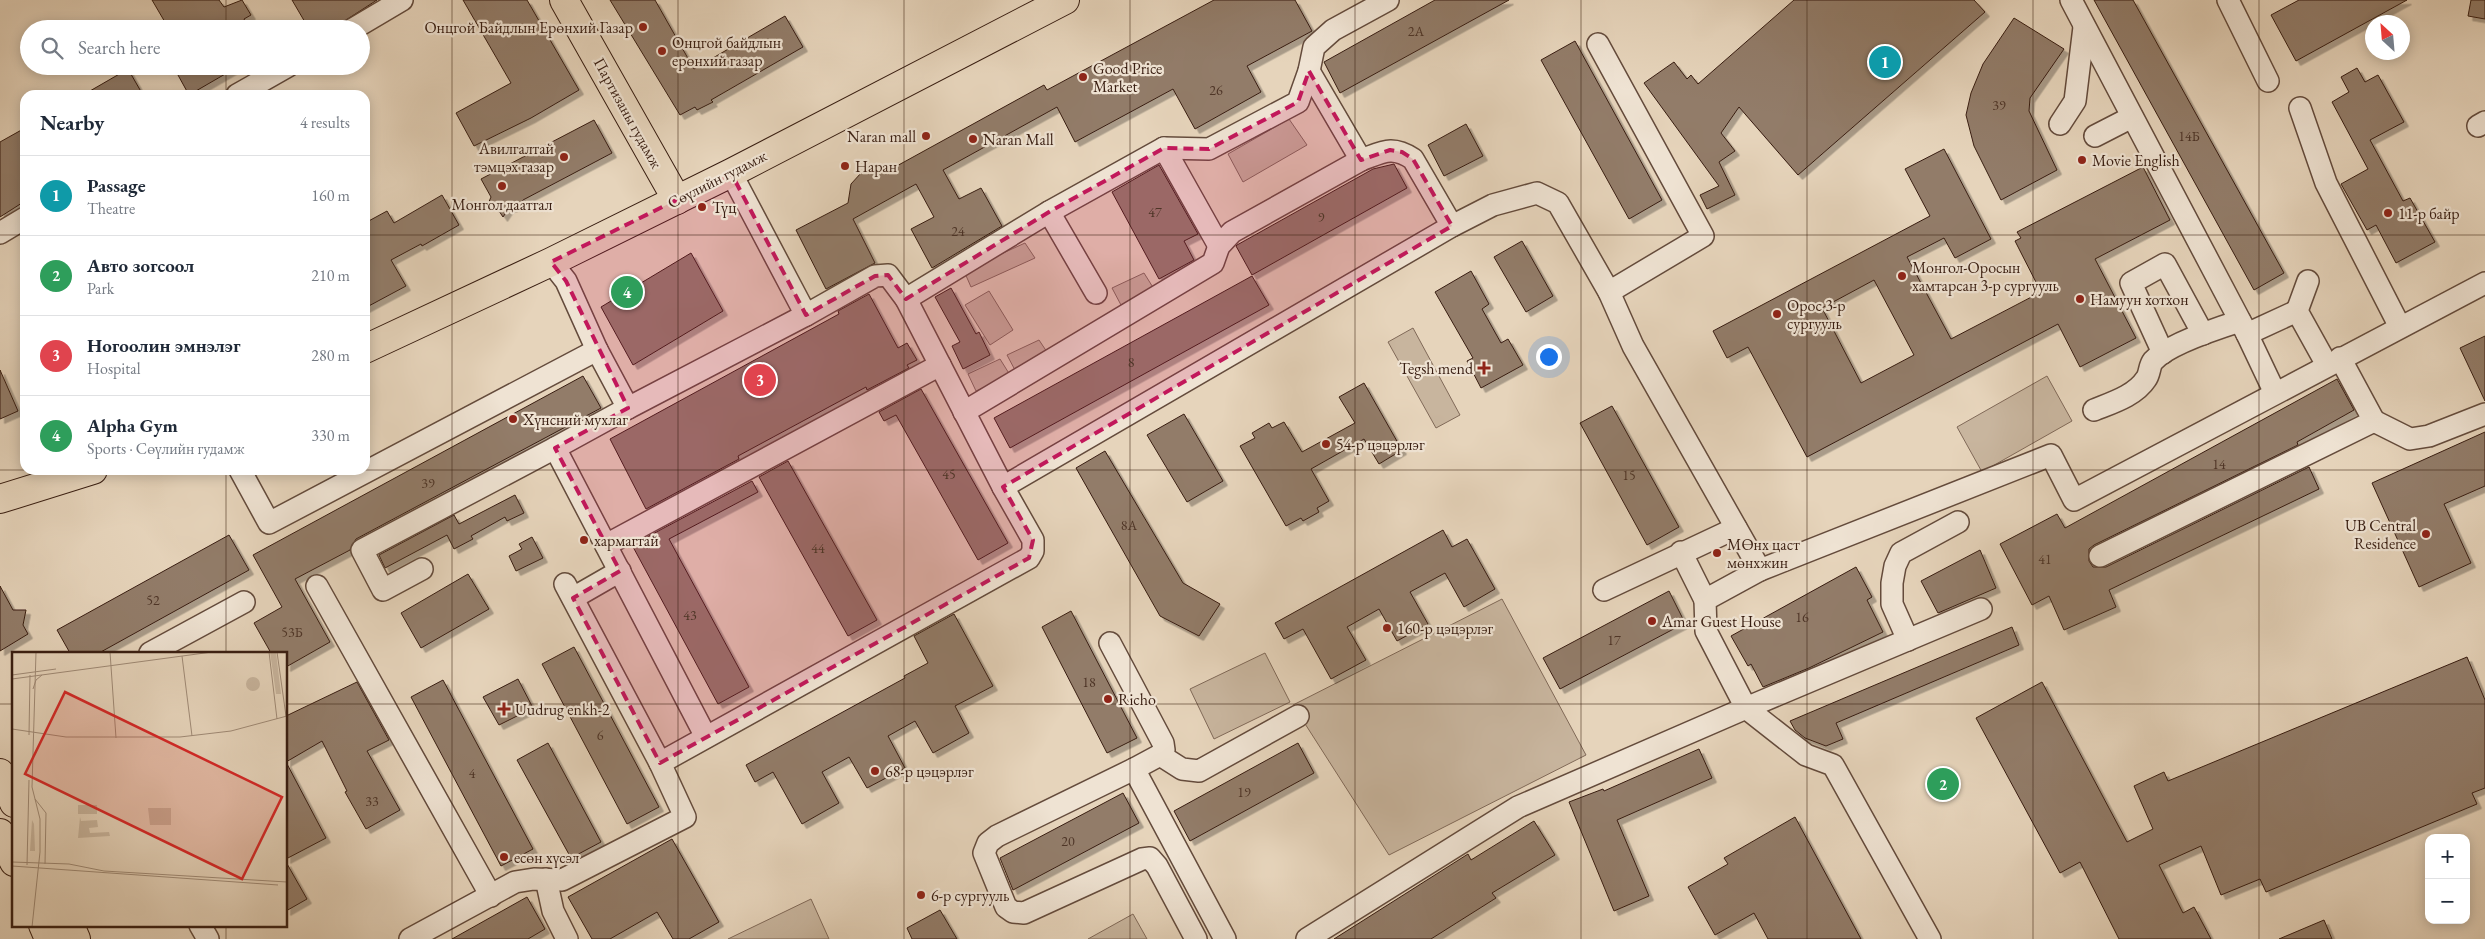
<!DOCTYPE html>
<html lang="en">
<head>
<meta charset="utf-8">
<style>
	body { margin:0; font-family:"EB Garamond",serif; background:#f2f2f3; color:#1f2937 }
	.controls { position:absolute; right:15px; bottom:15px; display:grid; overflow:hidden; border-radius:10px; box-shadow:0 2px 12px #0003 }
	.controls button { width:45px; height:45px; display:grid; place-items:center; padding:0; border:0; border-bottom:1px solid #e0e1e3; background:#fff; color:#1f2937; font:25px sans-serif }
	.compass { position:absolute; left:2365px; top:15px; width:45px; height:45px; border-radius:50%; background:#fff; box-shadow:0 2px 12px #0003; rotate:334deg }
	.you { position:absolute; left:1548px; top:356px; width:18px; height:18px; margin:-12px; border:4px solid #fff; border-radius:50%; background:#1a73e8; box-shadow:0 0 0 8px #1a73e833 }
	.badge { display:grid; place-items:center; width:32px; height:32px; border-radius:50%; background:#8f2418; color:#fff; font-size:16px; font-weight:700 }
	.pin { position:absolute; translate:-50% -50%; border:2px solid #fff; box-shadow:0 1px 5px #0006 }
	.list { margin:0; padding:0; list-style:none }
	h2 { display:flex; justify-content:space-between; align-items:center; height:65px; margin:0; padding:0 20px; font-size:21px }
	h2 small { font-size:16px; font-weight:400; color:#747a83 }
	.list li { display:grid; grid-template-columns:32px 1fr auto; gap:15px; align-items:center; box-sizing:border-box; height:80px; padding:0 20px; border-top:1px solid #e0e1e3 }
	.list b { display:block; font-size:19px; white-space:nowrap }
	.list p { margin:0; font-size:16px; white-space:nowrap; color:#747a83 }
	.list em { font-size:16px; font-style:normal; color:#747a83 }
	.icon { flex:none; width:28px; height:28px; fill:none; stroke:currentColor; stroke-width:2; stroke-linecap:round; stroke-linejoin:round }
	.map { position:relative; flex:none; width:2485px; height:939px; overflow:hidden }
	.search { position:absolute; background:#fff; box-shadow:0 2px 12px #0003; left:20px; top:20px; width:350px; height:55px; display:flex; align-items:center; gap:12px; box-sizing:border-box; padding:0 18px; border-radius:28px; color:#747a83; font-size:19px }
	.panel { position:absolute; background:#fff; box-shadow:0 2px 12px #0003; left:20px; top:90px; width:350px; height:385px; border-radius:15px }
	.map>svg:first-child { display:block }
	.green { fill:#c8b59e; stroke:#806958 }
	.building { fill:#927c69; stroke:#381d11; fill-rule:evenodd; filter:url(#shadow) }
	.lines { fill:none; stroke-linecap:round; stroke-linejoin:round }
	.minor-casing { stroke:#644b3c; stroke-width:24 }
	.major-casing { stroke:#381d11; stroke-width:30 }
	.minor { stroke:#efe3d3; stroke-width:21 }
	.major { stroke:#e6d4bb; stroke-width:28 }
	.marked { fill:#c2185b; fill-opacity:0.2; stroke:#c2185b; stroke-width:4; stroke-dasharray:10 6; stroke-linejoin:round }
	.grid { fill:none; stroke:#381d11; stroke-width:1; stroke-opacity:0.55 }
	.poi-dot { fill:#8f2418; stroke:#efe3d3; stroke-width:2 }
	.labels { text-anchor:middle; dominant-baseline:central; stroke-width:4.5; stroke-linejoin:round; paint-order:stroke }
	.number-label { font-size:14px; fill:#4e3527 }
	.poi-label { font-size:16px; fill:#381d11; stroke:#efe3d3; text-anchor:start }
	.street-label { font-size:16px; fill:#381d11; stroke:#efe3d3 }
	.inset-road { fill:none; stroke:#a08b77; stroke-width:1 }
	.view { fill:#d62828; fill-opacity:0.15; stroke:#d62828; stroke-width:2.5 }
	.inset-edge { fill:none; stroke:#381d11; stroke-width:2.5 }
</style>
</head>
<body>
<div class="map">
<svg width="2485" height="939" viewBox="0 0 2485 939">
	<defs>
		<filter id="shadow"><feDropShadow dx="4.5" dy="4.5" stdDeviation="0" flood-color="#0004"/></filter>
	</defs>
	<rect width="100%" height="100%" fill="#e6d4bb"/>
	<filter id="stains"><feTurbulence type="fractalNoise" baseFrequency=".004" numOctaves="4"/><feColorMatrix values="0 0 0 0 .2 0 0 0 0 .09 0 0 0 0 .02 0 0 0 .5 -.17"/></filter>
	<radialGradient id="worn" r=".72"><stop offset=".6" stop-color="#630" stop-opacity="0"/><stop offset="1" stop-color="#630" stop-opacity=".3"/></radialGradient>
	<!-- green -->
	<g class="green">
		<polygon points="1289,119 1307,145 1243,182 1228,154"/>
		<polygon points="1025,243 1035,258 971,287 964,271"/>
		<polygon points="1144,273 1154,289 1121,305 1112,288"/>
		<polygon points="989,291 1013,330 990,345 965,305"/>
		<polygon points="1413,328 1460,415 1436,428 1388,342"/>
		<polygon points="1039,340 1049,355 1016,372 1007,355"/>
		<polygon points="1000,359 1010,375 976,391 968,374"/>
		<polygon points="2047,376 2072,421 1982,472 1957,427"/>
		<polygon points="1502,599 1586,755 1389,855 1293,705"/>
		<polygon points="1265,653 1290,702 1214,739 1190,689"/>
		<polygon points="811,899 829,939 728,939"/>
		<polygon points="1133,914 1147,939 1088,939"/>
	</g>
	<!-- building -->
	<g class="building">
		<polygon points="152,0 219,0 224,7 242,0 251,15 244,19 249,29 169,29"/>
		<polygon points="292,0 377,0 332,29 309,29"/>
		<polygon points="463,0 527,0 579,90 531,118 474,146 456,113 511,83"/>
		<polygon points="610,0 655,0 694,69 785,16 803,47 711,100 713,102 697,110 695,107 680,115"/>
		<polygon points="1214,0 1295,0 1312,31 1247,66 1261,92 1195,129 1173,89 1075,142 1057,107 943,170 959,199 981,188 1002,226 932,268 911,229 934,217 916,184 853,219 875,263 826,289 796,230 848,203 851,184 861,173 869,170 884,173 1044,85 1047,90"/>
		<polygon points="1435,0 1509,0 1340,93 1324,62"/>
		<polygon points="1794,0 1974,0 1985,12 1798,175 1739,107 1721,133 1735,151 1719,162 1735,195 1707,209 1700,195 1719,186 1644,83 1674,62 1687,79 1691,75 1698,84"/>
		<polygon points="2094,0 2133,0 2284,273 2254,290"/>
		<polygon points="2299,0 2407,0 2296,61 2271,15"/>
		<polygon points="2471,0 2485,0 2485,19 2468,16"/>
		<polygon points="2014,18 2064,49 2030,98 2029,111 2057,170 2001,200 1974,146 1966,115 1971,93 1983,64"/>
		<polygon points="1575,41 1662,200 1629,219 1541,60"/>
		<polygon points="173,66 239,66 189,95"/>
		<polygon points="2357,68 2365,82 2378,75 2404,122 2370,140 2403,201 2410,198 2435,242 2396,263 2376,225 2367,230 2341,184 2368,169 2332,102 2349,92 2341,77"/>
		<polygon points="128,69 143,95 83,95"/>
		<polygon points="594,120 612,153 523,200 521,205 509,208 503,217 497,208 488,204 491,197 481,179"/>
		<polygon points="1466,124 1483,156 1444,176 1428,145"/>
		<polygon points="25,128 25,201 0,217 0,142"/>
		<path d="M1944,149L1991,239L1955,258L1944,238L1907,257L1951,339L2041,292L2015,241L2021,238L2017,232L2143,167L2170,220L2095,259L2136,338L2080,367L2058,324L1807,457L1748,347L1727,358L1713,331L1930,216L1905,169ZM1874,280L1914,355L1861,383L1822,308Z"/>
		<polygon points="1394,164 1407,188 1252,275 1236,246 1237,245 1373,169"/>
		<polygon points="1159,165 1198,234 1184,241 1194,260 1159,279 1112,192"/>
		<polygon points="442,195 459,225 422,246 421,244 391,260 406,286 365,308 365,223 387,211 394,223"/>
		<polygon points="1522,241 1553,296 1526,312 1494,257"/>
		<polygon points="691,253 723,311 633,365 601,307"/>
		<polygon points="1471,271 1489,304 1482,309 1501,343 1508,339 1523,365 1481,388 1467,361 1473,358 1435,292"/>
		<polygon points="1252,276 1269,305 1010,448 994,418"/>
		<polygon points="951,288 976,334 979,332 990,355 963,369 952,346 960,342 935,297"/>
		<polygon points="869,294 898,348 907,343 917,360 907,365 909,368 867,390 866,387 738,456 739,459 646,509 610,439 839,314 838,311"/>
		<polygon points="2485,336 2485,401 2460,348"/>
		<polygon points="0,370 18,411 0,419"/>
		<polygon points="583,376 601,408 356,539 350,550 295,579 330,642 286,667 286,653 271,653 254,623 282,607 253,555"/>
		<polygon points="2337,379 2354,410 2297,442 2298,445 2094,545 2089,549 2089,561 2093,567 2106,567 2309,467 2319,489 2109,590 2116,607 2064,630 2049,596 2032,605 2000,544 2057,514 2065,528"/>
		<polygon points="1364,383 1402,450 1379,464 1364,439 1311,469 1329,501 1317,508 1319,512 1303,521 1301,518 1286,526 1240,446 1255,438 1252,433 1269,423 1272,428 1284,422 1302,452 1355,423 1339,397"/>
		<polygon points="921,389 1008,543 978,560 896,415 884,421 879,412"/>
		<polygon points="1612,406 1679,527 1647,545 1580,423"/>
		<polygon points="1184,414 1223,481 1187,502 1147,435"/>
		<polygon points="2485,432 2485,486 2444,504 2471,563 2419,587 2372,483"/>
		<polygon points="1105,451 1183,583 1220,604 1199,636 1160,616 1076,468"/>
		<polygon points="788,461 877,620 848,636 759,477"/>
		<polygon points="752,481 758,492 669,539 749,687 718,704 632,545"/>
		<polygon points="515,495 524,513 507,521 505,517 471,536 473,539 454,549 447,535 385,568 379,555 454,515 459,524"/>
		<polygon points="1443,530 1452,547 1467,539 1495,589 1464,607 1445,573 1410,592 1428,624 1397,641 1379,609 1347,627 1366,660 1331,679 1303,629 1284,639 1275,623"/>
		<polygon points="229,535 249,570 99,653 70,653 57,630"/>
		<polygon points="532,537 543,558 516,571 509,556 522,549 519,544"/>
		<polygon points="1980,550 1996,588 1938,613 1921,581"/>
		<polygon points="1856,567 1872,597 1867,600 1883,632 1809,668 1763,687 1751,664 1748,666 1731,636"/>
		<polygon points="468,574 489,609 421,648 401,613"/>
		<polygon points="0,586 13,610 26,610 23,625 28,634 0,651"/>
		<polygon points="1669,591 1685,623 1560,689 1543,658"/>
		<polygon points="1071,611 1137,738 1107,753 1042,627"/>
		<polygon points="954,614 993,686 955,706 969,733 933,753 915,721 888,736 905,768 867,788 849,757 822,772 839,803 802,824 773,772 755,782 746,765 905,678 904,676 928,663 914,636"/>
		<polygon points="2012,627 2019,645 1836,723 1843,739 1826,746 1805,738 1795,730 1790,721"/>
		<polygon points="574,647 659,807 627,824 542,664"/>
		<polygon points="2467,657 2485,700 2485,788 2472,793 2477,804 2266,892 2260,879 2221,895 2201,846 2159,865 2183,913 2194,907 2211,939 2119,939 2080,862 2060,873 1976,718 2042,682 2127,842 2153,829 2134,786 2164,772 2168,781"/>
		<polygon points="518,679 533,708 499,725 483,697"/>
		<polygon points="443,680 533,849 501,866 411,697"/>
		<polygon points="357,682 389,740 367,751 400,810 366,829 345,792 347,791 322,741 286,762 286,716"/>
		<polygon points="548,743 601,842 571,858 517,760"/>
		<polygon points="1298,743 1314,773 1190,841 1174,811"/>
		<polygon points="1699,749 1712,778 1617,820 1649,896 1614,911 1569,802 1603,789 1604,791"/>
		<polygon points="286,762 326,838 286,859"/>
		<polygon points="1123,793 1139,823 1013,890 1000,858"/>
		<polygon points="1795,817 1861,939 1768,939 1754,913 1715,935 1688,887 1728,864 1724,858"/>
		<polygon points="1534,821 1555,855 1492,893 1496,898 1431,939 1334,939 1468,854 1471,860"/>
		<polygon points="672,839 719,922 689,939 673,939 657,912 610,939 592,939 568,897"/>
		<polygon points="286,862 307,899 286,911"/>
		<polygon points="527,897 545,929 528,939 452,939"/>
		<polygon points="940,910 957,939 912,939 907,928"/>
		<polygon points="2324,920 2332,939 2279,939"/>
	</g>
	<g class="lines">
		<defs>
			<g id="minor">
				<polyline points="2071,0 2247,334 2275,393"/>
				<polyline points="2228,0 2268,81"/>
				<polyline points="353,29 402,0"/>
				<polyline points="1598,44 1703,236 1609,292"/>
				<path d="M1309,71L1361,160C1383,152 1392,145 1413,159L1452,226"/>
				<polyline points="237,95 288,66"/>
				<polyline points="2300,108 2326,183 2400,327"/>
				<polyline points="2060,124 2075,101 2084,27"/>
				<polyline points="2478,126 2485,122"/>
				<polyline points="2095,136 2132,117"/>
				<polyline points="1164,148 1219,246"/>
				<polyline points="1049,212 1096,293"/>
				<polyline points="0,233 25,218"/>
				<polyline points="551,262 566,281 597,350"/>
				<polyline points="2308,281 2297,311 2327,365"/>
				<polyline points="906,299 1049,212 1164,148 1209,149 1298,102 1309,71 1314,47 1333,30 1388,0"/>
				<polyline points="2247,334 2297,311"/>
				<polyline points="2163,353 2131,283 2165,264 2203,334"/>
				<polyline points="628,408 555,448 706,737"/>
				<path d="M2094,410C2111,403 2135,396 2146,379C2150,374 2149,366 2153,361C2167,345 2218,328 2240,321"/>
				<polyline points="964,412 1213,263 1219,246 1232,232 1361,160"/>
				<polyline points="2374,421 2410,439 2429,436 2485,414"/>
				<polyline points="240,470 269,523 597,350 628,408 806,315 731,173"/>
				<polyline points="1003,487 1452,226 1493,205 1537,193 1558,203 1609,292 1633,346 1760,570 2051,455 2074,500 2485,283"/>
				<polyline points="606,545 940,365"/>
				<polyline points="1681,552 1705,600"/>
				<polyline points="2100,556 2374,421 2340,358"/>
				<polyline points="422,569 383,590 362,550 555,448"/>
				<polyline points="565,584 660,763"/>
				<polyline points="317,586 491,896"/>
				<polyline points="1604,590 1736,528"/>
				<polyline points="573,598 620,571"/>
				<polyline points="1908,640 1892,604 1892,583 1895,566 1901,553 1958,522"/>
				<polyline points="1110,643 1163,743 1164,750 1160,755 1134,769 997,836 988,843 984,853 1006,907 1013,912 1024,913 1142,859 1150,858 1157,866 1196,939"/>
				<polyline points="150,653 244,602"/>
				<polyline points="1160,755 1182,769 1199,771 1298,716"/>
				<polyline points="1134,769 1225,939"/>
				<polyline points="546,879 553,911 567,939"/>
				<polyline points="200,925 208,939"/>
				<polyline points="410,939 515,882 534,879 562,880 685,817 660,763 1029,558 1033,551 1033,540 1003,487 906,299 888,275 875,276 806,315"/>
				<polyline points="1307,939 1518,807 1746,708 1706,631 1705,600 1760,570"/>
				<polyline points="1930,939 1833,765 1806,755 1746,708 1981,609"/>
			</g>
			<g id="major">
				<polyline points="564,0 677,200"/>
				<polyline points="365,349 551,262 731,173 1065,0"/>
				<polyline points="0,499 93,470"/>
				<polyline points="0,773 14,803"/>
				<polyline points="0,833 14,862"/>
				<polyline points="43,925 49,939"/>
				<polyline points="70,925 76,939"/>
			</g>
		</defs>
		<!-- minor casing -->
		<use href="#minor" class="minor-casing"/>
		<!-- major casing -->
		<use href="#major" class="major-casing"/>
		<!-- minor -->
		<use href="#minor" class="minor"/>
		<!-- major -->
		<use href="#major" class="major"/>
	</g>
	<!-- marked area -->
	<path class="marked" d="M1309,71L1361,160L1390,150L1402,152L1413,159L1452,226L1003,487L1033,540L1029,558L660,763L573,598L620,571L555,448L628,408L566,281L551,262L731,173L806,315L875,276L888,275L906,299L1049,212L1164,148L1209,149L1298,102Z"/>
	<!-- grid -->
	<path class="grid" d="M226,0V29M452,0V939M678,0V939M904,0V939M1130,0V939M1355,0V939M1581,0V939M1807,0V939M2033,0V939M2259,0V939M226,66V95M0,235H25M365,235H2485M0,470H25M226,470V653M365,470H2485M0,704H14M286,704H2485M226,925V939"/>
	<!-- markers -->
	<g class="poi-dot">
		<circle cx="643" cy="27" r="5"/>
		<circle cx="662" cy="51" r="5"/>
		<circle cx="1083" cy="77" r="5"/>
		<circle cx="926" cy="136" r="5"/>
		<circle cx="973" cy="139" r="5"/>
		<circle cx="564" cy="157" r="5"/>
		<circle cx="2082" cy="160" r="5"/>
		<circle cx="845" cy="166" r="5"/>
		<circle cx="502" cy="186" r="5"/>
		<circle cx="702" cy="207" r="5"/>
		<circle cx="2388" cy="213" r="5"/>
		<circle cx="1902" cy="276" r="5"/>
		<circle cx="2080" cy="299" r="5"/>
		<circle cx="1777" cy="314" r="5"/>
		<path d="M1481.5 360.5h5v5h5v5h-5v5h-5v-5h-5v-5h5z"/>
		<circle cx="513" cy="419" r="5"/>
		<circle cx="1326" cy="444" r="5"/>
		<circle cx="2426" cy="534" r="5"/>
		<circle cx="584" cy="540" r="5"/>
		<circle cx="1717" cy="553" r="5"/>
		<circle cx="1652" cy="621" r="5"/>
		<circle cx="1387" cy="628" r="5"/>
		<circle cx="1108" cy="699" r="5"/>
		<path d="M501.5 701.5h5v5h5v5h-5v5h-5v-5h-5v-5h5z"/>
		<circle cx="875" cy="771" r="5"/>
		<circle cx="504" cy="857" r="5"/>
		<circle cx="921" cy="895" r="5"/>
	</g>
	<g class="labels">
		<!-- number labels -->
		<g class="number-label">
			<text x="1416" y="31">2А</text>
			<text x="1216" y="90">26</text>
			<text x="1999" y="105">39</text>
			<text x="2189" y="136">14Б</text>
			<text x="1155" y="212">47</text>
			<text x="1321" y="217">9</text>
			<text x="958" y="231">24</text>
			<text x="1131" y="362">8</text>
			<text x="2219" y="464">14</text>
			<text x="949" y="474">45</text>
			<text x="1629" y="475">15</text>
			<text x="428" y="483">39</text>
			<text x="1129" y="525">8А</text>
			<text x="818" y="548">44</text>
			<text x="2045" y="559">41</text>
			<text x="153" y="600">52</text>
			<text x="690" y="615">43</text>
			<text x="1802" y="617">16</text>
			<text x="292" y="632">53Б</text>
			<text x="1614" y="640">17</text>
			<text x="1089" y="682">18</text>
			<text x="600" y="735">6</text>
			<text x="472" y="773">4</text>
			<text x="1244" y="792">19</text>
			<text x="372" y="801">33</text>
			<text x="1068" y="841">20</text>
		</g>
		<!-- poi labels -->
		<g class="poi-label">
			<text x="633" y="27" text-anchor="end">Онцгой Байдлын Ерөнхий Газар</text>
			<text x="672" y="42">Онцгой байдлын<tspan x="672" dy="18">ерөнхий газар</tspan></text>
			<text x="1093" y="68">Good Price<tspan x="1093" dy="18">Market</tspan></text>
			<text x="916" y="136" text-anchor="end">Naran mall</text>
			<text x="983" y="139">Naran Mall</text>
			<text x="554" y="148" text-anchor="end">Авилгалтай<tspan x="554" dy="18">тэмцэх газар</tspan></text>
			<text x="2092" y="160">Movie English</text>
			<text x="855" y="166">Наран</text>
			<text x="502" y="204" text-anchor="middle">Монгол даатгал</text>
			<text x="712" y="207">Түц</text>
			<text x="2398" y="213">11-р байр</text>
			<text x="1912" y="267">Монгол-Оросын<tspan x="1912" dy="18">хамтарсан 3-р сургууль</tspan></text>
			<text x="2090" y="299">Намуун хотхон</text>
			<text x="1787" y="305">Орос 3-р<tspan x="1787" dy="18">сургууль</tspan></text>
			<text x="1473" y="368" text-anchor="end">Tegsh mend</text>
			<text x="523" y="419">Хүнсний мухлаг</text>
			<text x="1336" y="444">54-р цэцэрлэг</text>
			<text x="2416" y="525" text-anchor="end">UB Central<tspan x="2416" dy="18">Residence</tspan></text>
			<text x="594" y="540">хармагтай</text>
			<text x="1727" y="544">МӨнх цаст<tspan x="1727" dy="18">мөнхжин</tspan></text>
			<text x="1662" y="621">Amar Guest House</text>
			<text x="1397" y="628">160-р цэцэрлэг</text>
			<text x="1118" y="699">Richo</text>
			<text x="515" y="709">Uudrug enkh-2</text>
			<text x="885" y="771">68-р цэцэрлэг</text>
			<text x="514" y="857">есөн хүсэл</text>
			<text x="931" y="895">6-р сургууль</text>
		</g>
		<!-- street labels -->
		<g class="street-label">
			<text transform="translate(628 113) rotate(61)">Партизаны гудамж</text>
			<text transform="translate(717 179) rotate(-27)">Сөүлийн гудамж</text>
		</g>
	</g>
	<!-- overview -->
	<g transform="translate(12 652)">
		<rect width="275" height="275" fill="#e6d4bb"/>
		<path d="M258,0H264L269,42H264ZM234 32a7 7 0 1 1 14 0a7 7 0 1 1-14 0ZM66,153H85V162H66ZM136,156H159V173H138ZM68,165L69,169L85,168L86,175L77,176L78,181L97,180L98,184L66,186ZM20,168L22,172L23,199H18Z" fill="#c8b59e"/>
		<path class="inset-road" d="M98,0L104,86M257,0L265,67M265,0L274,64M170,4L180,84M0,23L44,17M0,27L200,0M21,37L24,28L30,23M0,77L54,85H168L219,79L275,64M17,83L18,23M23,147L34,161L33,212M0,210L57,212L92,219L275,230M15,213L17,128M0,214L266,233M20,275L28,200V167L20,135L24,0"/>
		<path class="view" d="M53,40L270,145L230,227L13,122Z"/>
		<rect width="275" height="275" class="inset-edge"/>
	</g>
	<rect width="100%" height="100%" filter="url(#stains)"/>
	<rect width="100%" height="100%" fill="url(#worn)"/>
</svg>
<div class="controls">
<button>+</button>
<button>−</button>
</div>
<svg class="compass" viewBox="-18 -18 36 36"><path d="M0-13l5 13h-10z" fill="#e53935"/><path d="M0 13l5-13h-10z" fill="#747a83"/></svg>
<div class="you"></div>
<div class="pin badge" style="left:1885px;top:62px;background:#0f9aa8">1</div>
<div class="pin badge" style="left:1943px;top:784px;background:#2e9e5b">2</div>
<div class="pin badge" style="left:760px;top:380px;background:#e0444e">3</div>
<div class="pin badge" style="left:627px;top:292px;background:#2e9e5b">4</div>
<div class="search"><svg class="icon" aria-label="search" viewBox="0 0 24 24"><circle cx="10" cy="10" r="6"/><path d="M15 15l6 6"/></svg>Search here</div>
<section class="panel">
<h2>Nearby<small>4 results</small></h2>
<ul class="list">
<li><span class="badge" style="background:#0f9aa8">1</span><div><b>Passage</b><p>Theatre</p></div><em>160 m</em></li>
<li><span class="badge" style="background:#2e9e5b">2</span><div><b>Авто зогсоол</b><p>Park</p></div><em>210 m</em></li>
<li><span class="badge" style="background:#e0444e">3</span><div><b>Ногоолин эмнэлэг</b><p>Hospital</p></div><em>280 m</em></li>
<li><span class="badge" style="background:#2e9e5b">4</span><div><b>Alpha Gym</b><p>Sports · Сөүлийн гудамж</p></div><em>330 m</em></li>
</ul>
</section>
</div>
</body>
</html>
